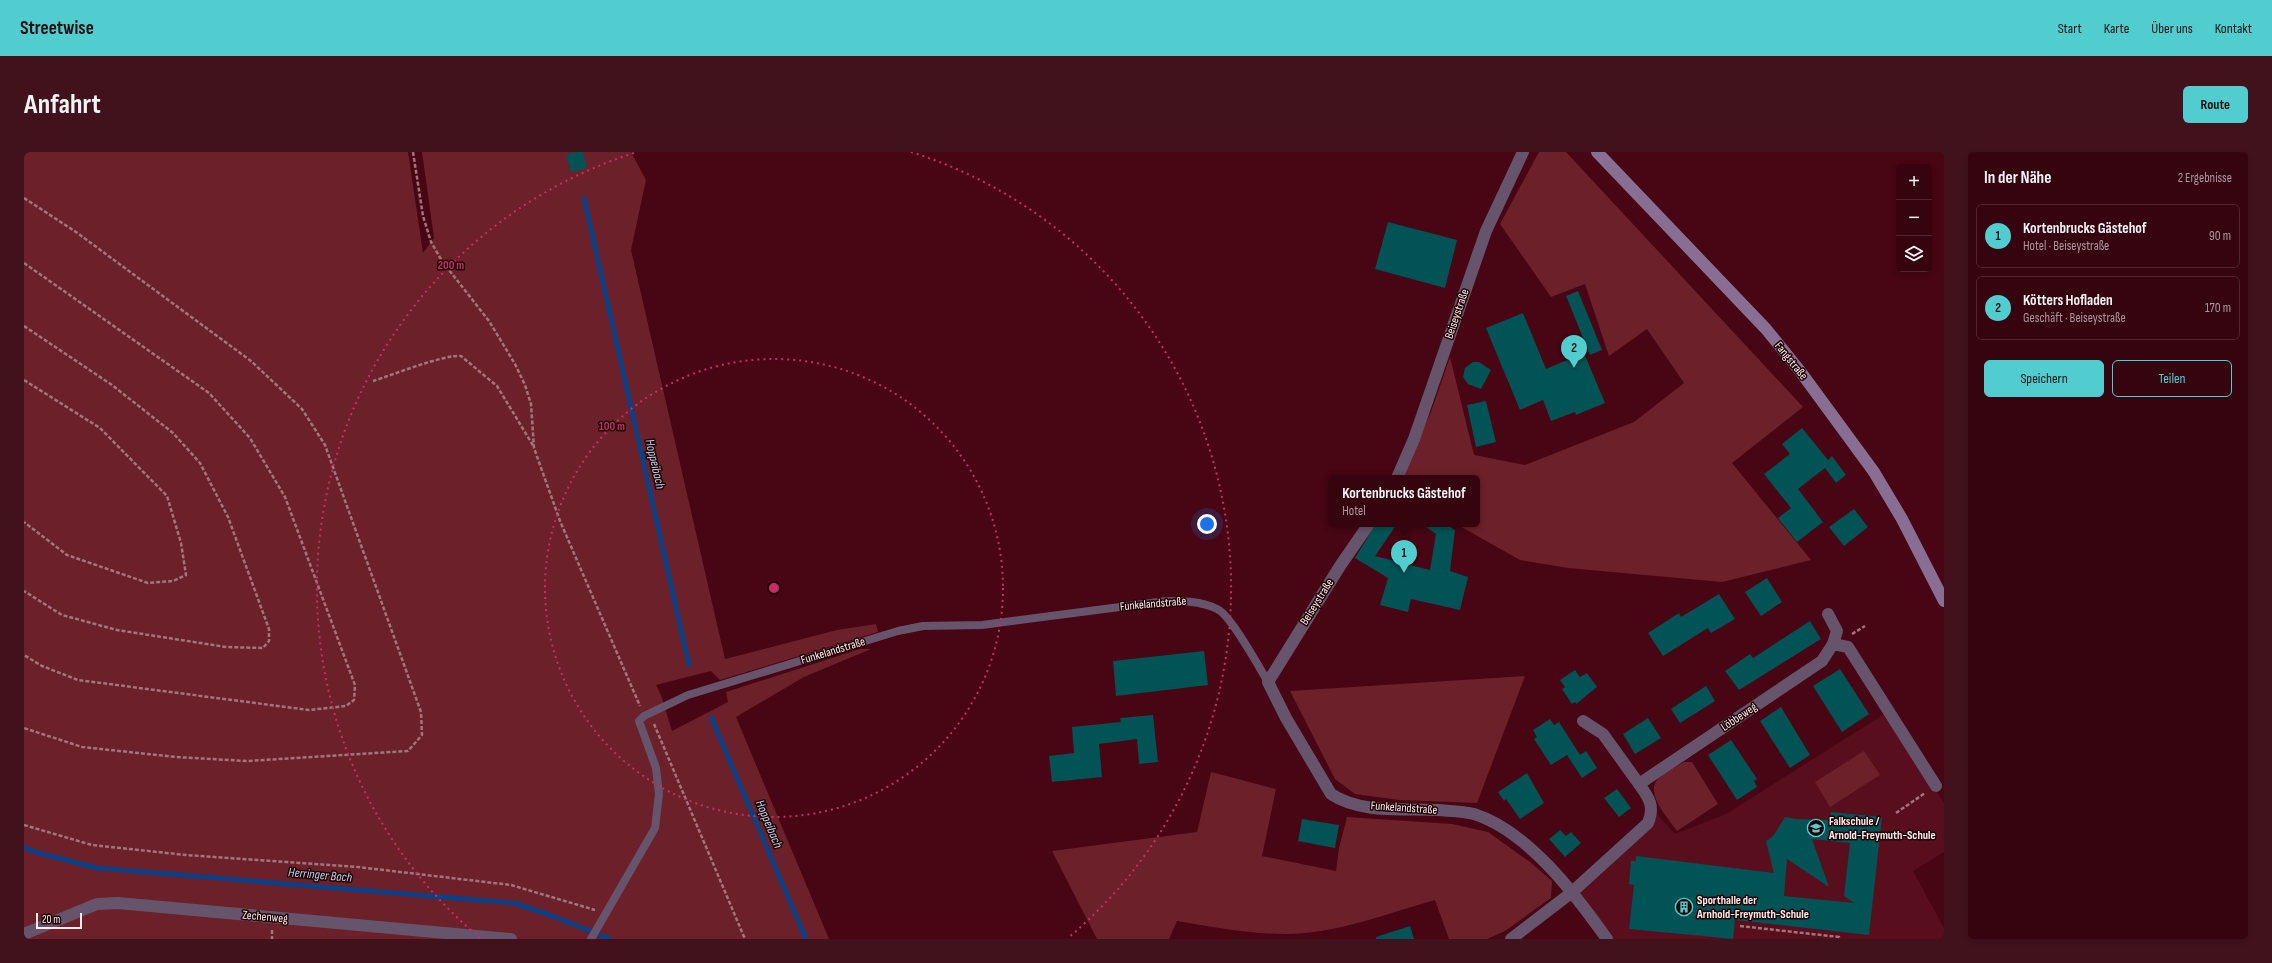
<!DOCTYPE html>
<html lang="de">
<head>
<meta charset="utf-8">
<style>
	body { margin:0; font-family:"Sofia Sans Condensed",sans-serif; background:#41121c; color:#f1f3f6 }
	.controls { position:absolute; right:12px; top:12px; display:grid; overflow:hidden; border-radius:6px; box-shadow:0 2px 6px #0003 }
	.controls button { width:36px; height:36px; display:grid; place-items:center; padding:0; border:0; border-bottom:1px solid #50252e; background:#36040e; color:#f1f3f6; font:20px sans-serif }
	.scale { position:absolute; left:12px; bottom:10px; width:46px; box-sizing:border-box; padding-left:4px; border:2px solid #fdebeb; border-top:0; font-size:11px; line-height:14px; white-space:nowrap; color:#fdebeb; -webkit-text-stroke:3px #1e0406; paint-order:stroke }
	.you { position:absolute; left:1183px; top:372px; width:14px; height:14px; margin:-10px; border:3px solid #fff; border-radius:50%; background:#1a73e8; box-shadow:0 0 0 6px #1a73e833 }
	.badge { display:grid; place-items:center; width:26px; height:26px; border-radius:50%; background:#52cdcf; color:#111; font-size:13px; font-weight:700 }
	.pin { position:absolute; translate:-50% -33px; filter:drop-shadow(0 1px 2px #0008) }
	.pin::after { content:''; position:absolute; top:21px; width:14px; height:12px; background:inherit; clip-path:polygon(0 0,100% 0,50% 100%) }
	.popup { position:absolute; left:1304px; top:323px; width:152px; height:52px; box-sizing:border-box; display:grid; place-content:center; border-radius:6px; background:#36040e; filter:drop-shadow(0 1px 3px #0005); font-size:13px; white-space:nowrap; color:#aa989e }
	.popup b { font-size:15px; color:#f1f3f6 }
	.popup::after { content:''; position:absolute; left:50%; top:100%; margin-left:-8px; border:8px solid transparent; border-top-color:#36040e }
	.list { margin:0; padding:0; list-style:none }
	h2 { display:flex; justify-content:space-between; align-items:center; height:52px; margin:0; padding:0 16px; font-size:17px }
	h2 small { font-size:13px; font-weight:400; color:#aa989e }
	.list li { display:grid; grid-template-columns:26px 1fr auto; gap:12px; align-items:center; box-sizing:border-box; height:64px; margin:0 8px 8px; padding:0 8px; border:1px solid #50252e; border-radius:6px }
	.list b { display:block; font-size:15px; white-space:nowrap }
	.list p { margin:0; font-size:13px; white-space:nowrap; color:#aa989e }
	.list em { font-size:13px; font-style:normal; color:#aa989e }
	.actions { display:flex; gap:8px; padding:12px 16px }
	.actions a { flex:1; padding:9px 0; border:1px solid #52cdcf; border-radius:6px; text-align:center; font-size:14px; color:#52cdcf }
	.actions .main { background:#52cdcf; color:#111 }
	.icon { flex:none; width:22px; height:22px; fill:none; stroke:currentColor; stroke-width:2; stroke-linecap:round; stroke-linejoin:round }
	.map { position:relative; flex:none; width:1920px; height:787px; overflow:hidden; border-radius:6px }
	header { display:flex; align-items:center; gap:24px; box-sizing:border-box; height:56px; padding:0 20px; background:#52cdcf; color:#111 }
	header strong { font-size:19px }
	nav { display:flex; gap:22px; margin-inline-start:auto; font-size:14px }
	.intro { display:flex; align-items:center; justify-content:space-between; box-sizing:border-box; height:96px; padding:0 24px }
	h1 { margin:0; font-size:28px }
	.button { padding:10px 18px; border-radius:6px; background:#52cdcf; color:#111; font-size:14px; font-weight:700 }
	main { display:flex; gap:24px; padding:0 24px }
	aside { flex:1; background:#36040e; border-radius:6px; box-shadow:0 2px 6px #0003 }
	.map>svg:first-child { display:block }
	.built { fill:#590e1e }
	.green { fill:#6c2029 }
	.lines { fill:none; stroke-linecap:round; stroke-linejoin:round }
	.stream { stroke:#04428c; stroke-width:4.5 }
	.building { fill:#015355; fill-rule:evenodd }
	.path { stroke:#a0757c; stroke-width:2.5; stroke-dasharray:4 2; stroke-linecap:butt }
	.lane { stroke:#65546b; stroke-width:8 }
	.street { stroke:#65546b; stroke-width:12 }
	.secondary { stroke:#896e93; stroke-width:12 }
	.ring { fill:none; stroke:#c82d69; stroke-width:2; stroke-dasharray:2 4 }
	.labels { text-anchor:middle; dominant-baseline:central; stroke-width:3; stroke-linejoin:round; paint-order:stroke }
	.street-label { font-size:12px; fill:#fdebeb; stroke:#1e0406 }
	.poi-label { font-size:12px; font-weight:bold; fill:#fdebeb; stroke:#1e0406; text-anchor:start }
	.water-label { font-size:13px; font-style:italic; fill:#c0d2eb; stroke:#1e0406 }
	.centre { fill:#c82d69; stroke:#1e0406; stroke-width:2 }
	.ring-label { font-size:12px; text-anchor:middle; font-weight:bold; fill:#c82d69; stroke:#1e0406; stroke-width:3; stroke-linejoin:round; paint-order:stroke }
</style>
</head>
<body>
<header>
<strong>Streetwise</strong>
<nav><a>Start</a><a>Karte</a><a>Über uns</a><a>Kontakt</a></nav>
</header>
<div class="intro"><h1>Anfahrt</h1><a class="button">Route</a></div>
<main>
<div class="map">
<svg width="1920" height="787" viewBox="0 0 1920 787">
	<rect width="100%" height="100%" fill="#480513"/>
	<!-- built -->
	<polygon class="built" points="1862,561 1920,651 1920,700 1889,719 1920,776 1920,787 1587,787 1552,742 1630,659 1651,682 1702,662"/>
	<!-- green -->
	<g class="green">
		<polygon points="0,0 384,0 399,101 410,86 398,0 607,0 622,28 607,98 701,507 813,478 852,472 854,480 696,528 687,519 632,533 637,543 648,579 704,550 702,540 836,497 847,497 780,525 712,565 805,787 0,787"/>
		<polygon points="1515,0 1542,0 1779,255 1708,311 1787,408 1698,430 1544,416 1496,408 1432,372 1453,372 1453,326 1376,326 1407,260 1426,205 1450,303 1501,313 1610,270 1660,231 1623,177 1585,204 1561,132 1527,145 1476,72"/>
		<polygon points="1501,524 1453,651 1375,648 1331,642 1311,627 1266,539"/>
		<polygon points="1840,599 1856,623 1806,655 1791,630"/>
		<path d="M1660,610H1668L1694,652L1653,679C1645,667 1620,641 1634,627C1642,620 1652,615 1660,610Z"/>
		<path d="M1187,620L1252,637L1238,704L1312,719L1315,696L1323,665L1428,672L1464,680L1506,710L1528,729L1527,746L1481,779L1463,787H1425L1411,748C1364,761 1312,782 1262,782C1225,782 1189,775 1153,769L1145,787H1073L1028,699L1173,680Z"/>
	</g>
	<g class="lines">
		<!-- stream -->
		<g class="stream">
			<polyline points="560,46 665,513"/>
			<polyline points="687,565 782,787"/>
			<polyline points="0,695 11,700 73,716 490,751 526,763 586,787"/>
		</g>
	</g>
	<!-- building -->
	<g class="building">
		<polygon points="553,0 559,0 563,16 547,20 542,3"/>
		<polygon points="1364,70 1433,88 1421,136 1351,117"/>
		<polygon points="1554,139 1578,198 1566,203 1542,144"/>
		<polygon points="1499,161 1522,217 1560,201 1581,251 1552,263 1551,260 1527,269 1519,248 1496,258 1462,176"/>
		<polygon points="1449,210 1455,210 1467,218 1457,237 1444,232 1439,225 1441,216"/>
		<polygon points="1462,249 1472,290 1452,295 1443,253"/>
		<polygon points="1778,276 1804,308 1808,304 1822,323 1812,331 1801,316 1774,337 1799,370 1773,390 1754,366 1767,356 1740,322 1766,302 1758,292"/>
		<polygon points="1830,357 1844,375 1820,394 1805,375"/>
		<polygon points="1352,372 1373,372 1351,404 1406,418 1412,382 1398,372 1422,372 1431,378 1426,419 1444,425 1436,458 1387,447 1384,460 1356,453 1364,426 1331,406"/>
		<polygon points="1743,426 1758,450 1737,464 1721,440"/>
		<polygon points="1695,442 1711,467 1687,481 1684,476 1639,504 1624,481 1655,461 1657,465"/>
		<polygon points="1786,469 1797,487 1715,538 1701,519 1726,502 1729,506"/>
		<polygon points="1180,499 1184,533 1092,544 1089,509"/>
		<polygon points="1816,517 1845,562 1818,580 1789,534"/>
		<polygon points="1551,518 1556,525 1563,521 1573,535 1552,552 1551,550 1548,552 1538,537 1541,535 1536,528"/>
		<polygon points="1682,534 1691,549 1656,571 1647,557"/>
		<polygon points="1757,555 1786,603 1766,616 1736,569"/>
		<polygon points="1129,563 1134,610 1115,612 1113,587 1075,592 1078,625 1028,630 1025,604 1050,601 1048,575 1097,570 1096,566"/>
		<polygon points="1624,566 1637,586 1611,602 1599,582"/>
		<polygon points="1526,567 1530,573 1535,570 1556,603 1562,599 1573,616 1558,626 1543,603 1527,613 1510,587 1513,585 1509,578"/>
		<polygon points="1707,588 1733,627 1730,629 1733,635 1713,648 1684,603"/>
		<polygon points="1503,621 1520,651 1496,667 1482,647 1480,649 1474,640"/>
		<polygon points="1593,637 1607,656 1595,665 1580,646"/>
		<path d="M1807,660L1858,665L1845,783L1711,768L1709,787L1605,777L1610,733L1605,732L1607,709H1612V704L1750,721L1742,689L1750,683L1761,665L1772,667L1806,668ZM1788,687L1826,691L1820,744L1830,751L1760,744L1763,707L1805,735Z"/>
		<polygon points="1278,667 1315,673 1311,696 1274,689"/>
		<polygon points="1536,678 1542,684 1547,680 1557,691 1541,705 1525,687"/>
		<polygon points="1386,774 1390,787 1352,787 1352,785"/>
	</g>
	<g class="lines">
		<!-- path -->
		<g class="path">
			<polyline points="389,0 399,64 407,90 418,109 465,169 491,212 501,233 507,252 510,296 536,369 616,554"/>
			<polyline points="0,46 52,80 227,209 278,257 301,293 397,560 398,583 384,599 223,609 152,605 58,595 0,576"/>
			<polyline points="0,111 185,241 226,286 261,345 331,533 330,548 322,554 285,558 54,528 18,514 0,503"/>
			<polyline points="0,174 88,233 149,281 176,311 204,365 245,477 245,489 239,496 202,495 93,478 38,463 0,439"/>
			<polyline points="0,228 76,276 143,344 157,391 162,423 149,429 124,431 43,403 0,370"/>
			<path d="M349,229C368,223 421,202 437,204L473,234L510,295"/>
			<polyline points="1828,482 1841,474"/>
			<polyline points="630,572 721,787"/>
			<polyline points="1872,661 1901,641"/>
			<polyline points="0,673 68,693 162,703 334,715 487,733 571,758"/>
			<polyline points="1716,774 1815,785 1815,787"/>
			<polyline points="248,778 248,787"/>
		</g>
		<!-- lane -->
		<path class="lane" d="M567,787L631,676L635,642L632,616L615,569L620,564L664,543L874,479L899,474L958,473L1142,449C1159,449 1177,449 1193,457C1206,462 1235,515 1244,530"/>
		<!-- street -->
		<g class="street">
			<polyline points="1373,326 1390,287 1462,79 1499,0"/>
			<path d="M1345,372L1316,414L1244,530L1262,566L1307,642C1337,662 1380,656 1414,658C1425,659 1439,659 1450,662C1504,679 1551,742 1583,787"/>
			<polyline points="1804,462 1813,479 1809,492"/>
			<polyline points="1559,569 1579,582 1615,632"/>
			<polyline points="0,782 73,752 94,751 487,787"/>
			<path d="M1487,787L1547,741L1624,671C1631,654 1625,646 1615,632L1798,509L1809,492L1824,495L1912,634"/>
		</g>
		<!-- secondary -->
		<polyline class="secondary" points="1573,0 1742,177 1776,219 1850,320 1878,367 1920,449"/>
	</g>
	<!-- distance rings -->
	<g class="ring">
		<circle cx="750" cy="436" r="229"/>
		<path d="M456 786A457 457 0 0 1 613 0M887 0A457 457 0 0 1 1044 786"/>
	</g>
	<!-- icons -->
	<defs>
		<symbol id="school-ring" viewBox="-11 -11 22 22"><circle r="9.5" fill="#1e0406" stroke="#52cdcf" stroke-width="1.5"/><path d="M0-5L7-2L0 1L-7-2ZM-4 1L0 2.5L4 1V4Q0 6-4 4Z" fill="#52cdcf"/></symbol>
		<symbol id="building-ring" viewBox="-11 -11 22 22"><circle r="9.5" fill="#1e0406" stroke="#52cdcf" stroke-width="1.5"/><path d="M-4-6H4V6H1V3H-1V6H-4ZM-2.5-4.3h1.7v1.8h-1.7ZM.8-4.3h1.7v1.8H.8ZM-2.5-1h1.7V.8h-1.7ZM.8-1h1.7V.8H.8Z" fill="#52cdcf"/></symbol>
	</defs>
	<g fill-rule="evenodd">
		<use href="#school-ring" x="1782" y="666" width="20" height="20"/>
		<use href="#building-ring" x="1650" y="745" width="20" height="20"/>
	</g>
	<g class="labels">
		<!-- street labels -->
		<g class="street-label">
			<text transform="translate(1433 162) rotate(-71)">Beiseystraße</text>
			<text transform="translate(1767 209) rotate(51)">Fangstraße</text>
			<text transform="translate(1293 450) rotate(-58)">Beiseystraße</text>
			<text transform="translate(1129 452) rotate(-5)">Funkelandstraße</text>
			<text transform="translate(809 499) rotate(-17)">Funkelandstraße</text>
			<text transform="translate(1715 565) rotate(-34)">Löbbeweg</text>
			<text transform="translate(1380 656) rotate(4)">Funkelandstraße</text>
			<text transform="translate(241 765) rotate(5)">Zechenweg</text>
		</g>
		<!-- poi labels -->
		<g class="poi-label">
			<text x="1805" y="669">Falkschule /<tspan x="1805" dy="14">Arnold-Freymuth-Schule</tspan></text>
			<text x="1673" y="748">Sporthalle der<tspan x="1673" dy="14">Arnhold-Freymuth-Schule</tspan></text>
		</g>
		<!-- water labels -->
		<g class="water-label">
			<text transform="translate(631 312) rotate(77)">Hoppeibach</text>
			<text transform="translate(745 672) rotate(67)">Hoppeibach</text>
			<text transform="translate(296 723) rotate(5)">Herringer Bach</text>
		</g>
	</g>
	<circle cx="750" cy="436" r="6" class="centre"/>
	<g class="ring-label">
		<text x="427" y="117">200 m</text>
		<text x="588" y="278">100 m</text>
	</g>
</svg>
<div class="controls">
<button>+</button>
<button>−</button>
<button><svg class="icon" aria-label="layers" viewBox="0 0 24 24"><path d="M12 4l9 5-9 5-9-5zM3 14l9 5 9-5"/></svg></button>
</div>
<div class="scale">20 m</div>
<div class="you"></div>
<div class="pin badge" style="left:1380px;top:421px">1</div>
<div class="popup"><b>Kortenbrucks Gästehof</b>Hotel</div>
<div class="pin badge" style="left:1550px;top:216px">2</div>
</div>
<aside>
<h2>In der Nähe<small>2 Ergebnisse</small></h2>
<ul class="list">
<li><span class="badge">1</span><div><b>Kortenbrucks Gästehof</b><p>Hotel · Beiseystraße</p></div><em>90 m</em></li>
<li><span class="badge">2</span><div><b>Kötters Hofladen</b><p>Geschäft · Beiseystraße</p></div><em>170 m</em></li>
</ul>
<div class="actions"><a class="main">Speichern</a><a>Teilen</a></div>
</aside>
</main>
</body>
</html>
